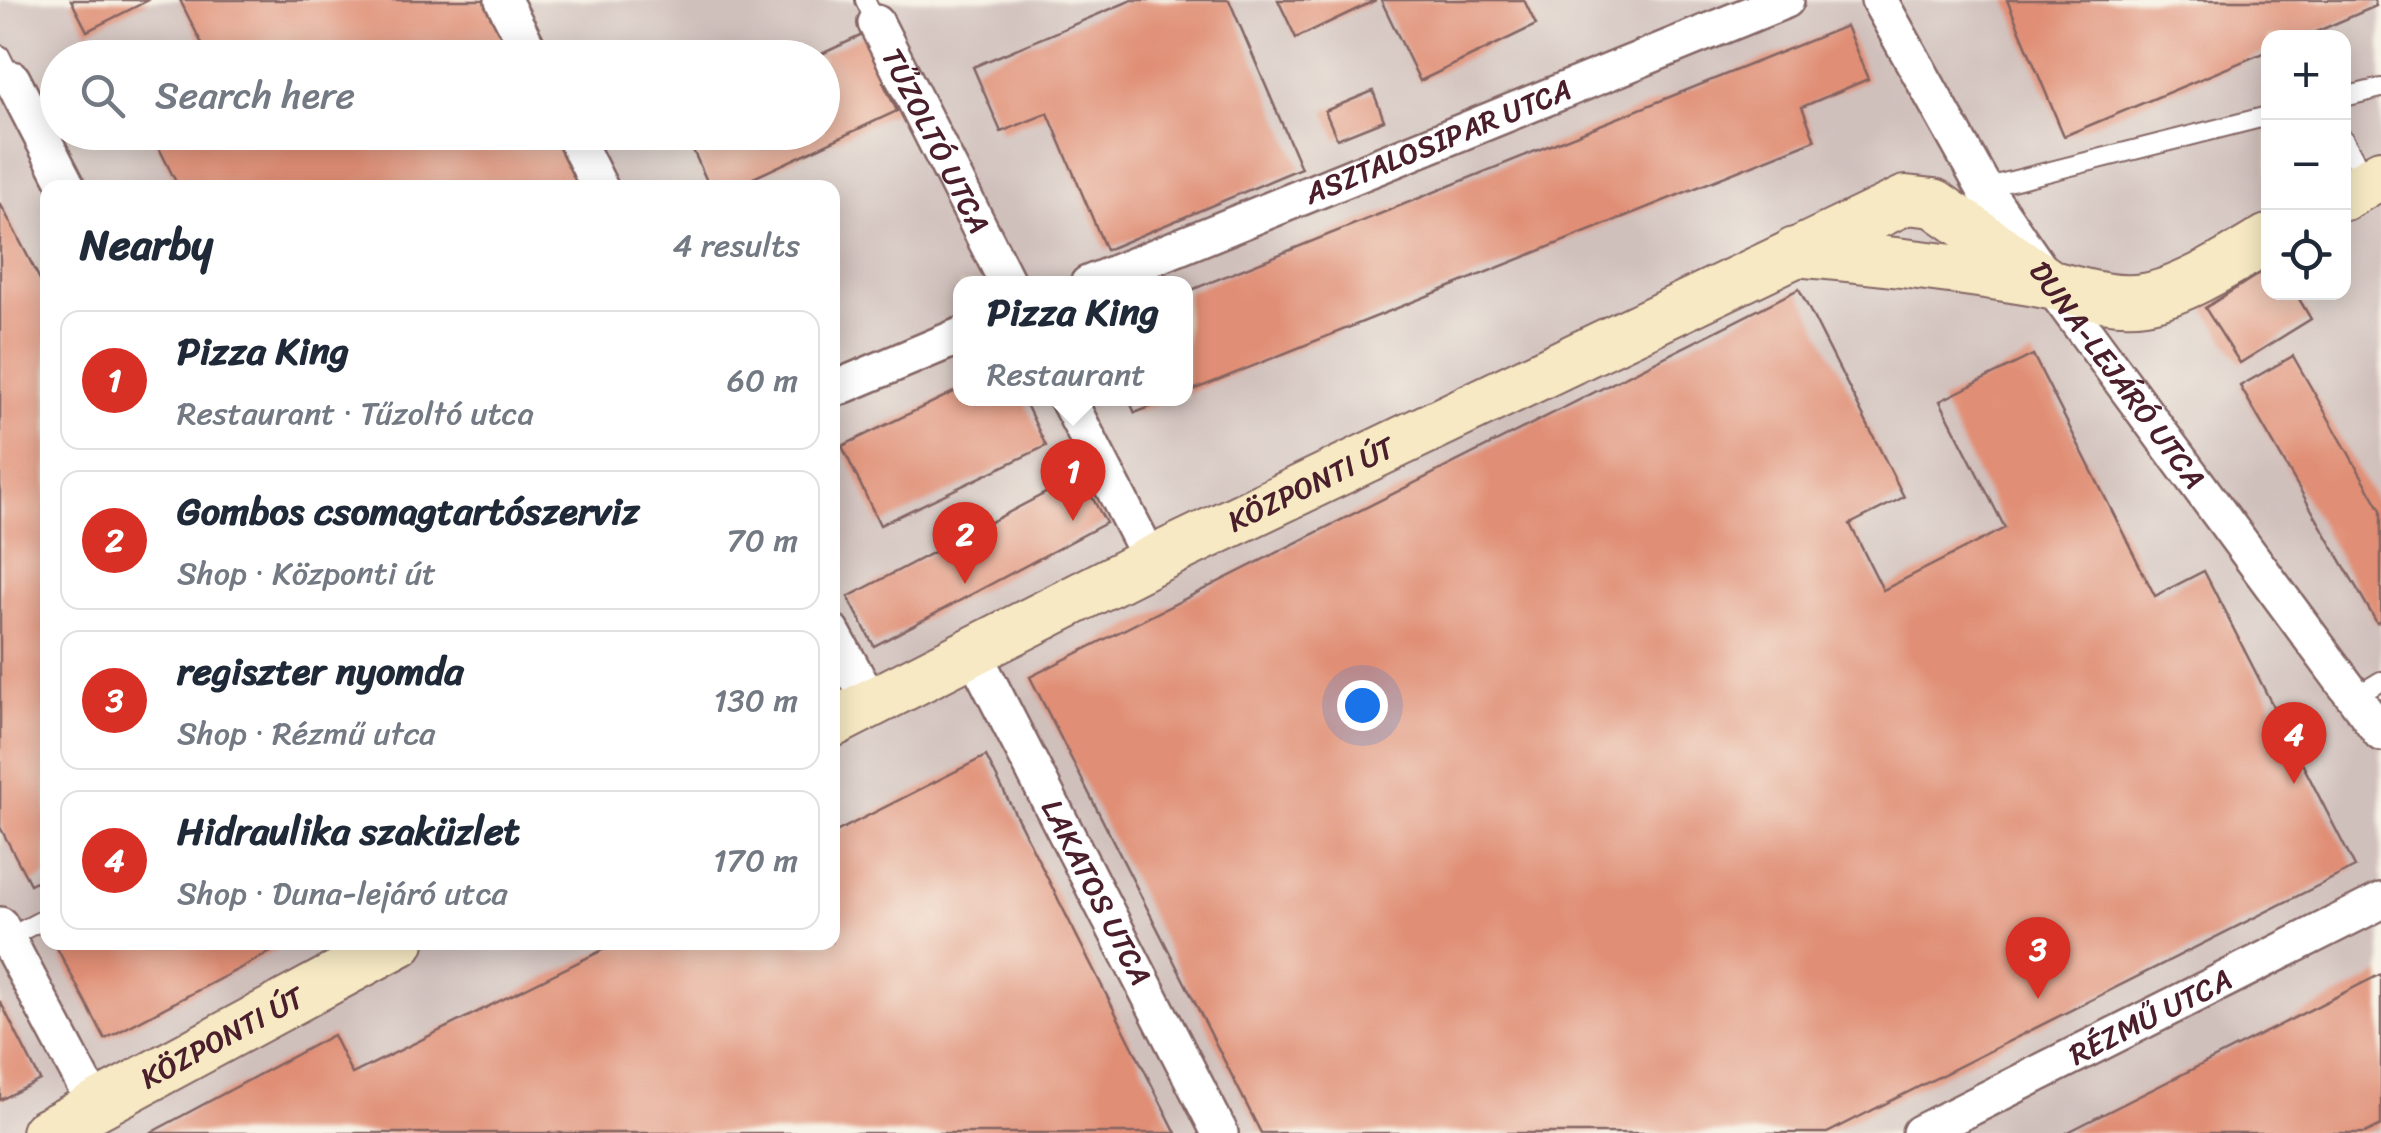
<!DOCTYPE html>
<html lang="en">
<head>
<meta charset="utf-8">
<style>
	body { margin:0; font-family:Sriracha,sans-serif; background:#f6f6f7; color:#1f2937 }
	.controls { position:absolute; right:30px; top:30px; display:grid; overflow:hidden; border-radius:20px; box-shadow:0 5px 25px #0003 }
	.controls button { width:90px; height:90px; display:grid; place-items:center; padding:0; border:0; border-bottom:2px solid #e0e1e3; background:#fff; color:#1f2937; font:50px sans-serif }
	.you { position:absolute; left:1362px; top:705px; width:35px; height:35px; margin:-25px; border:8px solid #fff; border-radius:50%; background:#1a73e8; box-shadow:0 0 0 15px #1a73e833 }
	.badge { display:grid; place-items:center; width:65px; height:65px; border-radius:50%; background:#d93025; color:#fff; font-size:32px; font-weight:700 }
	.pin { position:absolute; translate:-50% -82px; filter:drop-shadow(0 2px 5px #0008) }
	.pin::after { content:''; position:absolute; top:52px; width:35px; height:30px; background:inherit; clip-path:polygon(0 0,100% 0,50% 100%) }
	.popup { position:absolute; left:953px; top:276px; width:240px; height:130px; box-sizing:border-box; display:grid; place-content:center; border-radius:20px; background:#fff; filter:drop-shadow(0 2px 8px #0005); font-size:32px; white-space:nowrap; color:#747a83 }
	.popup b { font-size:38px; color:#1f2937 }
	.popup::after { content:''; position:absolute; left:50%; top:100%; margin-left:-20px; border:20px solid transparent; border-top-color:#fff }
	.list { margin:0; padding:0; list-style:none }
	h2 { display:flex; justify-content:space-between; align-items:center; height:130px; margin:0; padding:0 40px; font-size:42px }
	h2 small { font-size:32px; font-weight:400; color:#747a83 }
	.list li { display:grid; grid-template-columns:65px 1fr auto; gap:30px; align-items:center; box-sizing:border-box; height:140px; margin:0 20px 20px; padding:0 20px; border:2px solid #e0e1e3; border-radius:20px }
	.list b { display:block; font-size:38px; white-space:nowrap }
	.list p { margin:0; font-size:32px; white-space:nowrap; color:#747a83 }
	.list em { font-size:32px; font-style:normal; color:#747a83 }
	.icon { flex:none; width:55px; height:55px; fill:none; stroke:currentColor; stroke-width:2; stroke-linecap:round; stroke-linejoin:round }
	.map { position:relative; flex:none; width:2381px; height:1133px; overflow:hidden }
	.search { position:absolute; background:#fff; box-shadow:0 5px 25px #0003; left:40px; top:40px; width:800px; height:110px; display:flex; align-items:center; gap:25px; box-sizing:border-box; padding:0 35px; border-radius:55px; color:#747a83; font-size:38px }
	.panel { position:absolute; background:#fff; box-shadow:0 5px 25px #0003; left:40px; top:180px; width:800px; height:770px; border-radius:20px }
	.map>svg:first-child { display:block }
	.industrial { fill:#d0c0bc; fill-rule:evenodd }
	.building { fill:#e08e75 }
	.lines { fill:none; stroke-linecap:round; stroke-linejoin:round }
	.lane-casing { stroke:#846564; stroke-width:22 }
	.street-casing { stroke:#846564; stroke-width:40 }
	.secondary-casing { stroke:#846564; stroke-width:52 }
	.lane { stroke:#fff; stroke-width:18 }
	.street { stroke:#fff; stroke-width:35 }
	.secondary { stroke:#f6e9c3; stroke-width:48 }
	.labels { text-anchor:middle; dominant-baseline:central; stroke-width:9; stroke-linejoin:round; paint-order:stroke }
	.street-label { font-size:30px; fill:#4a1f2b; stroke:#f7f3e8 }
</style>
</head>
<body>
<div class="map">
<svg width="2381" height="1133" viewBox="0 0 2381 1133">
	<rect width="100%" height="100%" fill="#f7f3e8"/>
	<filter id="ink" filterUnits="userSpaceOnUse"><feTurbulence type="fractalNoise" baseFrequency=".01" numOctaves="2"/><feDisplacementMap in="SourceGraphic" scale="20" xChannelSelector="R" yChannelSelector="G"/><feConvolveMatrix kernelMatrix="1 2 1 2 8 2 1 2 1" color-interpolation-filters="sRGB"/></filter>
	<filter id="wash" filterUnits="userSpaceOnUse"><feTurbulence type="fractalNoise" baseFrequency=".0048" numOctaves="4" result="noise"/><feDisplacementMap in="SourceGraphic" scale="40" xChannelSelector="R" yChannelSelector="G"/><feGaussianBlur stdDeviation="2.25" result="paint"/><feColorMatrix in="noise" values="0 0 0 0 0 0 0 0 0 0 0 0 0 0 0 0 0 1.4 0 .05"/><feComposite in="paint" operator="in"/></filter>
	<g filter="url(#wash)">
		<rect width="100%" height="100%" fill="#f1e7cf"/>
		<!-- industrial -->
		<path class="industrial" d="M0,0H2381V1133H0ZM2268,38H2344V292H2268ZM58,58H822V132H58ZM48,188H832V942H48ZM960,284H1186V398H960Z"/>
		<g id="blocks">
			<!-- building -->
			<g class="building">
				<polygon points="71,0 149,0 87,31"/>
				<polygon points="180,0 493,0 523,58 209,58"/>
				<polygon points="1132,0 1229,0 1301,168 1106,250 1048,113 1001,132 973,67"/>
				<polygon points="1278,0 1376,0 1296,38"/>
				<polygon points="1381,0 1524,0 1536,25 1420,81"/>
				<polygon points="2007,0 2374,0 2376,6 2302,38 2268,38 2268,51 2064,136"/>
				<polygon points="1846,26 1868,79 1802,107 1815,140 1186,393 1186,292"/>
				<polygon points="871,31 893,77 883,82 897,111 732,188 710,188 685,132 822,132 822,58 813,58"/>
				<polygon points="1373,91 1384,120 1337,139 1325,111"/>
				<polygon points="151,132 561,132 589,188 179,188"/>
				<polygon points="0,203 48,295 48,875 30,884 0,827"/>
				<polygon points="2268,268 2268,292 2295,292 2311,319 2240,363 2205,308"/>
				<polygon points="1799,289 1904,497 1850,524 1883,590 2005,528 1940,401 2033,355 2155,596 2204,571 2355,867 1827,1133 1261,1133 1030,677"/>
				<polygon points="2293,356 2381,510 2381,621 2377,623 2240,386"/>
				<polygon points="960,389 960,398 1023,398 1046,446 880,525 842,446"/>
				<polygon points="1128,398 1171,398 1171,399 1135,413"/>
				<polygon points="1080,475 1106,523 874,646 848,597"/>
				<polygon points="986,756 1176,1133 150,1133 333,1035 352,1074 619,942 832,942 832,834"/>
				<polygon points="68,942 290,942 105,1039 57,948"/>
				<polygon points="2381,974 2381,1125 2365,1133 2066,1133"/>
				<polygon points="0,1001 40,1080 0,1100"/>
			</g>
		</g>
	</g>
	<g filter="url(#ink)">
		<use href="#blocks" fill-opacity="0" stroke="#846564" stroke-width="2.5"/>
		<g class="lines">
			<defs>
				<g id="lane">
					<polyline points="865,0 876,23"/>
					<polyline points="0,55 12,79"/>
					<polyline points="2344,97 2381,88"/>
					<polyline points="2344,140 2365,178"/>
					<polyline points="1984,188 2268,116"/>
					<polyline points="2353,698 2381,681"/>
					<polyline points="4,940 48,917"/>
				</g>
				<g id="street">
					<polyline points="503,0 533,58"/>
					<path id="s1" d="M1879,0L1984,188L2050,284L2381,733"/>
					<path id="s2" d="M876,23L1008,284"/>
					<polyline points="12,79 68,188"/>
					<polyline points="572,132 600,188"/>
					<path id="s3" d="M1088,284L1786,0"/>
					<polyline points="832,390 960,336"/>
					<polyline points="1067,398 1151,561"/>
					<polyline points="832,632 871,703"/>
					<path id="s4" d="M973,652L1220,1133"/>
					<polyline points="0,925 96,1106"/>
					<path id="s5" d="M1920,1133L2381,901"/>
				</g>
				<g id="secondary">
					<polyline points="2344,196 2381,174"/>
					<path d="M1795,252C1875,259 1953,268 2031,281C2068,287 2107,304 2144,298C2183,292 2234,259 2268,239"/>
					<path id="s6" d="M832,723L1151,561L1906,200L1934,203L2050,284"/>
					<path id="s7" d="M46,1133L400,942"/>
				</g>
			</defs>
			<!-- lane casing -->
			<use href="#lane" class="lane-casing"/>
			<!-- street casing -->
			<use href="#street" class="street-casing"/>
			<!-- secondary casing -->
			<use href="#secondary" class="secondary-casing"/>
			<!-- lane -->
			<use href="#lane" class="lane"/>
			<!-- street -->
			<use href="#street" class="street"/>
			<!-- secondary -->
			<use href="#secondary" class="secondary"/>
		</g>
	</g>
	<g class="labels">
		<!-- street labels -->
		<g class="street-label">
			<text stroke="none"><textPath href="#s2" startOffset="132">TŰZOLTÓ UTCA</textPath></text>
			<text stroke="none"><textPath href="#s3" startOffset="378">ASZTALOSIPAR UTCA</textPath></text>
			<text stroke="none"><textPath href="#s1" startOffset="445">DUNA-LEJÁRÓ UTCA</textPath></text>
			<text stroke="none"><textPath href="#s6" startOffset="535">KÖZPONTI ÚT</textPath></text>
			<text stroke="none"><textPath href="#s4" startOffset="270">LAKATOS UTCA</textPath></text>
			<text stroke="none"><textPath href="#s5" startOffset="258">RÉZMŰ UTCA</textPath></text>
			<text stroke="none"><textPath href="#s7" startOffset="200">KÖZPONTI ÚT</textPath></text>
		</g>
	</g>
</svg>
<div class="controls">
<button>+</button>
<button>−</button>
<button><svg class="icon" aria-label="locate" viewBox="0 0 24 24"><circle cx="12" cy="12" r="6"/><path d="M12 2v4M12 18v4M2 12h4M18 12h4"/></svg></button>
</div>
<div class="you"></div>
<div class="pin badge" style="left:1073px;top:521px">1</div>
<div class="popup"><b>Pizza King</b>Restaurant</div>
<div class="pin badge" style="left:965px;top:584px">2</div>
<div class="pin badge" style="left:2038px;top:999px">3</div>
<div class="pin badge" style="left:2294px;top:784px">4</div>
<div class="search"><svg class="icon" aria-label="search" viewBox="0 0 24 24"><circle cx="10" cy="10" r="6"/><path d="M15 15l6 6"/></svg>Search here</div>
<section class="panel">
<h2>Nearby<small>4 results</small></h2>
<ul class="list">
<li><span class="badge">1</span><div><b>Pizza King</b><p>Restaurant · Tűzoltó utca</p></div><em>60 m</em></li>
<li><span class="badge">2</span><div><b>Gombos csomagtartószerviz</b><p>Shop · Központi út</p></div><em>70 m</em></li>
<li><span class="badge">3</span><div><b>regiszter nyomda</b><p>Shop · Rézmű utca</p></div><em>130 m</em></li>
<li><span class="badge">4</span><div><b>Hidraulika szaküzlet</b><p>Shop · Duna-lejáró utca</p></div><em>170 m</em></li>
</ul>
</section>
</div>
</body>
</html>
